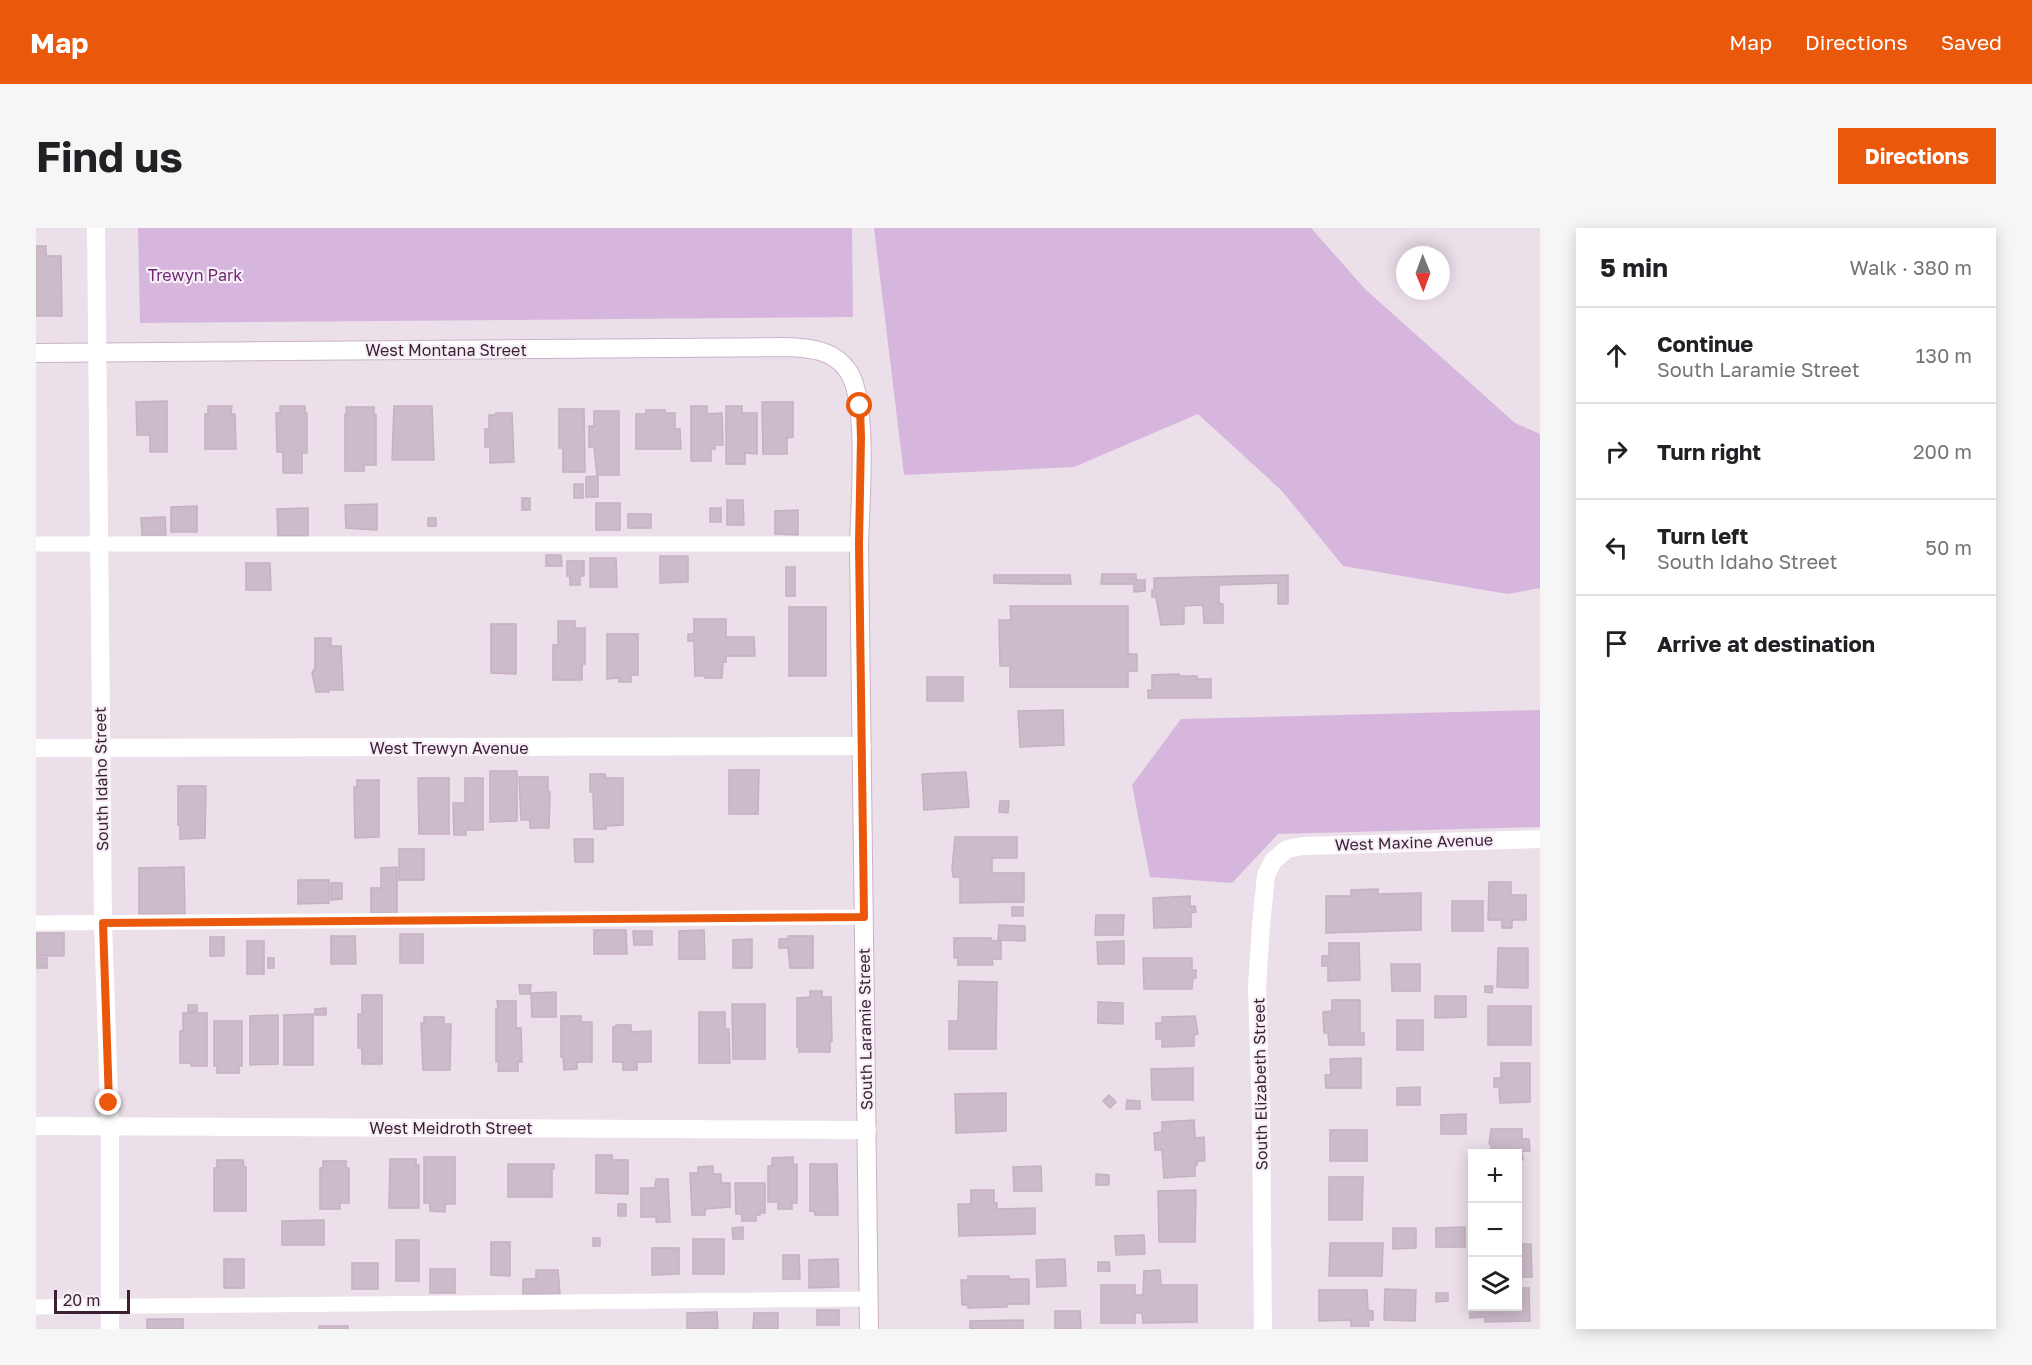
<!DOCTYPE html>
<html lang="en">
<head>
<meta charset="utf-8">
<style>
	body { margin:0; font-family:"Golos Text",sans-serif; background:#f6f6f6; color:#202124 }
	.controls { position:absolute; right:18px; bottom:18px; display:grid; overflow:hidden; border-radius:0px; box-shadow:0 3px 15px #0003 }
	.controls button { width:54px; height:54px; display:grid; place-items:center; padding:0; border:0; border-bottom:2px solid #e0e0e0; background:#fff; color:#202124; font:30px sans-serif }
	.compass { position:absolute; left:1360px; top:18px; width:54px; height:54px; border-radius:50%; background:#fff; box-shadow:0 3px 15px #0003; rotate:179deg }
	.scale { position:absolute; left:18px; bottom:15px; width:76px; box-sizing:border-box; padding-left:6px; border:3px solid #3b1f33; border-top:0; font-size:16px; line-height:21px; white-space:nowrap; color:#3b1f33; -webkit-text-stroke:4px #f7eff7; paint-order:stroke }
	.stop { position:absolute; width:18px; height:18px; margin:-14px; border:4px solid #ea580c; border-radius:50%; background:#fff }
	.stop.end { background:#ea580c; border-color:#fff; box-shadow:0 2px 6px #0008 }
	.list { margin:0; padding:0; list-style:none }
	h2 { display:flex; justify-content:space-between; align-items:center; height:78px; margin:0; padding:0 24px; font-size:26px }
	h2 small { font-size:20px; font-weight:400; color:#757577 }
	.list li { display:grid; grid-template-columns:39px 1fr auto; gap:18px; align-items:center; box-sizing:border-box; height:96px; padding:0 24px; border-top:2px solid #e0e0e0 }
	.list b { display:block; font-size:22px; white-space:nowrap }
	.list p { margin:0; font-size:20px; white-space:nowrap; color:#757577 }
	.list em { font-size:20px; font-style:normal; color:#757577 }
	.icon { flex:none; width:33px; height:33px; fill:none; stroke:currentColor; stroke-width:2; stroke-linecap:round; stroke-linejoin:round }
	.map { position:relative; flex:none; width:1504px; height:1101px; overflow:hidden; border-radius:0px }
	header { display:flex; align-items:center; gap:36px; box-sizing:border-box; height:84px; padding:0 30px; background:#ea580c; color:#fff }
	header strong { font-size:28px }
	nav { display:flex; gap:33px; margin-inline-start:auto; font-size:21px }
	.intro { display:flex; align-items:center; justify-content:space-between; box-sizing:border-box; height:144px; padding:0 36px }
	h1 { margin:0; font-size:42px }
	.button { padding:15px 27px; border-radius:0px; background:#ea580c; color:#fff; font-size:21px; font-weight:700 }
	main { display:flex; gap:36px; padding:0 36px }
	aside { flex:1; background:#fff; border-radius:0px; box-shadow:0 3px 15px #0003 }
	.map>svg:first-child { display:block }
	.green { fill:#d7b6dd }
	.building { fill:#ccbbc9; stroke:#c5b1c2; stroke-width:1.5 }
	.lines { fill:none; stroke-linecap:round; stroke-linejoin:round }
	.secondary-casing { stroke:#cbb2c6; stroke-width:20 }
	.lane { stroke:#fff; stroke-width:15 }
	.street { stroke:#fff; stroke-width:18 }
	.secondary { stroke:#fff; stroke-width:18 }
	.route { stroke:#ea580c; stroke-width:8 }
	.labels { text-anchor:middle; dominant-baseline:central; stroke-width:4.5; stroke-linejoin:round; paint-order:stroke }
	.park-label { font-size:16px; fill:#712874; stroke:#f7eff7 }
	.street-label { font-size:16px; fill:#3b1f33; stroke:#f7eff7 }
</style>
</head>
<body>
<header>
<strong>Map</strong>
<nav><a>Map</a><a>Directions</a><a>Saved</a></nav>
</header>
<div class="intro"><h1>Find us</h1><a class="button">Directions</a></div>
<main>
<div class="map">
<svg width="1504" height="1101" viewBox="0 0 1504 1101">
	<rect width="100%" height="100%" fill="#ebdfe9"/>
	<!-- green -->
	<g class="green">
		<polygon points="102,0 816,0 817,89 104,95"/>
		<polygon points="838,0 1275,0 1329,61 1479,195 1504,206 1504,360 1472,366 1307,338 1246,263 1162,186 1038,239 868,247"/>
		<polygon points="1504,482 1504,599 1242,606 1196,655 1114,649 1096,557 1145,491"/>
	</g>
	<!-- building -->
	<g class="building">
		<polygon points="0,18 10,18 10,28 25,28 26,88 0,88"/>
		<polygon points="131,173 131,224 114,224 114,207 101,207 100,174"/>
		<polygon points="726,174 757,174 757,209 751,210 751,226 727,226"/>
		<polygon points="172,178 196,178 195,186 199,186 200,221 169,221 169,186 172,186"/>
		<polygon points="244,178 269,178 269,185 271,185 271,225 266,225 266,245 247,245 247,224 241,224 240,185 244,185"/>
		<polygon points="358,178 396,178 398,232 356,232"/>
		<polygon points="655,178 671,178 671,186 686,185 687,217 679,217 679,221 675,221 675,233 655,233"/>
		<polygon points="690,178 706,178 706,185 721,185 721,226 709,225 709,236 690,236"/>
		<polygon points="310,179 338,179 338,187 340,187 340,237 328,237 328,243 309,243 309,186 311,186"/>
		<polygon points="523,181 548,181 549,244 527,244 527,220 523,220"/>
		<polygon points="610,182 629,182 629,185 639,185 639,201 644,201 645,221 600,221 600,186 610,186"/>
		<polygon points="558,183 583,183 583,247 561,247 558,219 553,219 553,198 558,198"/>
		<polygon points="460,185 476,185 478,234 454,235 454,219 449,219 449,201 453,201 453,187 460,187"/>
		<polygon points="562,248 562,269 550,269 550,249"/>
		<rect x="538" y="256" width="9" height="14"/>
		<rect x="486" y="270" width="8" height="12"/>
		<polygon points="691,272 707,272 708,297 691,297"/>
		<rect x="560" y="275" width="24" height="27"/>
		<polygon points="341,276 341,302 310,300 309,277"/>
		<polygon points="161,278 161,304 135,304 135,279"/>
		<polygon points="272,280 272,308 242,308 241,281"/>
		<rect x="674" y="280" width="11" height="14"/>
		<polygon points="762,282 762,307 739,306 739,283"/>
		<rect x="592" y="286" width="23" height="14"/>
		<polygon points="129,289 130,307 106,307 105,290"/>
		<rect x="392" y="290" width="8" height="8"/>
		<polygon points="510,327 525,327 526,338 510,338"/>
		<polygon points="624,328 652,328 652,354 624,355"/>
		<polygon points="554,330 580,330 581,359 554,359"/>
		<polygon points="531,333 548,333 548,348 544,348 544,357 534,357 534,348 531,348"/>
		<polygon points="210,335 234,335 235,362 210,362"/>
		<rect x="750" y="339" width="9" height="29"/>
		<polygon points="1066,346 1100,346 1100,352 1109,352 1109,363 1098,364 1098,356 1065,356"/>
		<polygon points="958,347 995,347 995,356 958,355"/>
		<polygon points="997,347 1034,347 1035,356 997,356"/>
		<polygon points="1252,347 1252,376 1242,376 1242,355 1183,357 1183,375 1187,376 1187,395 1168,395 1167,377 1148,378 1148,396 1125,397 1120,369 1116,369 1116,362 1118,362 1118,350"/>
		<polygon points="974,378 1092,378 1092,426 1101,426 1101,443 1092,443 1092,459 974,459 974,438 964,438 963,392 975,392"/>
		<rect x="753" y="379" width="37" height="69"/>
		<polygon points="658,391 690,391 690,409 718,409 719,428 690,428 690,434 687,434 686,450 669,450 669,448 659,448 658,413 652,413 652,406 658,406"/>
		<polygon points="522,393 539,393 539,400 549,400 549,436 546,436 546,452 517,452 517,417 522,417"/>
		<polygon points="455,396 480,396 480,446 455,445"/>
		<polygon points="571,406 602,406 602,447 595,447 595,454 583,454 583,450 571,451"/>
		<polygon points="279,410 295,410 295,418 305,418 307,462 293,462 293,464 280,464 276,445 279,440"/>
		<polygon points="1143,446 1143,448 1161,448 1161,451 1175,451 1175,470 1112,470 1112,462 1116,462 1116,447"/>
		<rect x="891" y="449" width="36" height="24"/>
		<polygon points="1027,482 1028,517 984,519 982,483"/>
		<polygon points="693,542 723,542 722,586 693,586"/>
		<polygon points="454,543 481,543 481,593 454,594"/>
		<polygon points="930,544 933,579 888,582 886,546"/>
		<polygon points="554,546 569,546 570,550 587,550 587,597 570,598 570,601 558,601 557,564 554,564"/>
		<polygon points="483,549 512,549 512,564 514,564 513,600 494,600 494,592 485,592"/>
		<polygon points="382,550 413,550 413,606 383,606"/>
		<polygon points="429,550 447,550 447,602 430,602 430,607 418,607 417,575 429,575"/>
		<polygon points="321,552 343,552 343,609 319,610 318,559 321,559"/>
		<polygon points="142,558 170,558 169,610 144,611 144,597 142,597"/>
		<polygon points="964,573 973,573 972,585 963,584"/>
		<polygon points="919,609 981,609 981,630 956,630 956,645 988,645 988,674 924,675 924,649 917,649 916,641"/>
		<polygon points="538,611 557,611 557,634 539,634"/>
		<rect x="363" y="621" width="25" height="31"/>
		<polygon points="148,639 149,686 103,686 103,640"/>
		<polygon points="361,639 361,685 335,685 335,660 345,660 345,640"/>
		<polygon points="262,652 293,652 293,675 262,676"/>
		<polygon points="1453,654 1475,654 1475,667 1490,667 1490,692 1476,692 1476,700 1466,700 1466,692 1452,692"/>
		<polygon points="295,655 306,655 306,671 295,672"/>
		<polygon points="1342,661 1342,666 1385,665 1385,702 1290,705 1290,668 1315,668 1315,662"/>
		<polygon points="1154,668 1154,678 1159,678 1160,684 1155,685 1155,699 1118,700 1117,670"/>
		<rect x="1416" y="673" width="31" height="30"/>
		<rect x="976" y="679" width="11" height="9"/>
		<polygon points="1060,687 1088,687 1087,707 1059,707"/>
		<polygon points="963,697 989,698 989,713 962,712"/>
		<polygon points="558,702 590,702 591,726 558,726"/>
		<polygon points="668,702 669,731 643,731 643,703"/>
		<polygon points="597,703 616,703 616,717 598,717"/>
		<rect x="0" y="705" width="28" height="23"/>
		<rect x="364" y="706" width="23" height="29"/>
		<polygon points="295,708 319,708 320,736 295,736"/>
		<polygon points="752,708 777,708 777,740 754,740 752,720 743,720 743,711 752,711"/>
		<rect x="174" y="709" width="14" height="19"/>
		<polygon points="918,710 955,710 956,713 965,713 965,731 956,731 957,737 922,737 922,730 918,730"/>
		<polygon points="716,711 716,740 697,740 697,712"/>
		<rect x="211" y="713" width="17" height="33"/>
		<polygon points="1088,713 1088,736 1062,736 1061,714"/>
		<polygon points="1293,715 1323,715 1324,752 1292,753 1292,738 1286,738 1286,728 1293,728"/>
		<polygon points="1462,720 1492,720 1492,760 1461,759"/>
		<rect x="1" y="730" width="10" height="10"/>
		<rect x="232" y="730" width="6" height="10"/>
		<polygon points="1107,730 1156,730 1156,742 1160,742 1160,750 1157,750 1156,761 1108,761"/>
		<polygon points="1355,736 1384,736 1384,763 1356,763"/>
		<polygon points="923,753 961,754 960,821 913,821 913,793 922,793"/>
		<polygon points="483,757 495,757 494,766 484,766"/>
		<polygon points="1449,758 1457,758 1456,765 1449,764"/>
		<polygon points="774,763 786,763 786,769 795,769 796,813 794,813 794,824 763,824 763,819 761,819 761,770 774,769"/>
		<polygon points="520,764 520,789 496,789 495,765"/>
		<polygon points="326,767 346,767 346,836 326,836 326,820 322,820 322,786 326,786"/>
		<polygon points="1399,768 1430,768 1430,789 1399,790"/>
		<polygon points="1296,772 1324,772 1324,805 1328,805 1328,817 1293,817 1292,805 1288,805 1287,784 1296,783"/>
		<polygon points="461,773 480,773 480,800 485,800 486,834 482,834 482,843 462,843 463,833 460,834 460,781 462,781"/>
		<polygon points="1062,774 1087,775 1087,796 1062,795"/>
		<polygon points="696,776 729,776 729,831 697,831"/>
		<polygon points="152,777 161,777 161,783 152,784"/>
		<rect x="1452" y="778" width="43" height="39"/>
		<polygon points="290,780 290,787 279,787 279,781"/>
		<polygon points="663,784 689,784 689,801 693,801 694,835 663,835"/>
		<polygon points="147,785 171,785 171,838 155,838 155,835 144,835 144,803 147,803"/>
		<polygon points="277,786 277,837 248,837 248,787"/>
		<polygon points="242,787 242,836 214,837 214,788"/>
		<polygon points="525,788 545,788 545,794 556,794 556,834 541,834 541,841 528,842 527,829 525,829"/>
		<polygon points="1159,788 1162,806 1158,807 1158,818 1126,819 1126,811 1120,811 1120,795 1126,795 1126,789"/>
		<polygon points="388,789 408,789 408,796 415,796 414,842 387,842 385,795 388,795"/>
		<rect x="1361" y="792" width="26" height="30"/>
		<polygon points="178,793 206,793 206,838 203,838 203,845 181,845 181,838 178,838"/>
		<polygon points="580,797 595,797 595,804 615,803 615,834 601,834 601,842 587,842 587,834 577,834 577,799 580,799"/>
		<polygon points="1325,830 1325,860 1290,860 1289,847 1295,847 1294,831"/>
		<polygon points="1465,835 1494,835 1494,874 1464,875 1463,859 1458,859 1458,850 1465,850"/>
		<polygon points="1157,840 1157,872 1116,872 1115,841"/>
		<polygon points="1384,859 1384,877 1361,877 1361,860"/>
		<polygon points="970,865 970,903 920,905 919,866"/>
		<polygon points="1073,867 1080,874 1074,880 1067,873"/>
		<polygon points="1091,872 1104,873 1104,881 1090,881"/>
		<polygon points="1430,886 1430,906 1405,906 1405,887"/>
		<polygon points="1158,892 1159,910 1168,909 1169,933 1161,933 1161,937 1159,937 1159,948 1128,950 1126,922 1119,922 1118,905 1126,904 1126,894"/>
		<polygon points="1455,901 1486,901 1486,911 1493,911 1494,923 1486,923 1487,932 1482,932 1482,926 1455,926 1455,916 1453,916"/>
		<rect x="1294" y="902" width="37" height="31"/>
		<polygon points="560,927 576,927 576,932 592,932 592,966 560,965"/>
		<polygon points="388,929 419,929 419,976 409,976 409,984 394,983 394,975 388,975"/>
		<polygon points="757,929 757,937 761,936 761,975 756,975 756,981 742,981 742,974 732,974 732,938 736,938 736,930"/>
		<polygon points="354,931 380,931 380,937 383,937 383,980 353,980"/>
		<polygon points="181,932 207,932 208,939 210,939 210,983 178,983 178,940 181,940"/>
		<polygon points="287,933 310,933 310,940 313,940 313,975 304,975 304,981 284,981 284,940 287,940"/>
		<polygon points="472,936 518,936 518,941 516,941 516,969 472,969"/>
		<polygon points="774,936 801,936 802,987 779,987 778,983 774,983"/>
		<polygon points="677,938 677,946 685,946 685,955 694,955 694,979 669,981 669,987 656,987 654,945 662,945 662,939"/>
		<polygon points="1005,938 1006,963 978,963 977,939"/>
		<polygon points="1060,946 1073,947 1073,957 1060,957"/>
		<polygon points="1293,949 1327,949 1326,992 1293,992"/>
		<polygon points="620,951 632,951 634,994 620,994 620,989 605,989 605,960 619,960"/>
		<polygon points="699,955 729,955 729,985 723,985 724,987 720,987 720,993 706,993 706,986 700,986"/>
		<polygon points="935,962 958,962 958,975 961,975 961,981 999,980 999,1006 923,1008 922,976 935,976"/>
		<polygon points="1160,962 1159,1014 1123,1014 1122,963"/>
		<rect x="582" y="976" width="8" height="12"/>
		<polygon points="288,992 288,1017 246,1017 246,993"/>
		<polygon points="707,999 707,1011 697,1011 696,1000"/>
		<polygon points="1429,999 1429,1019 1400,1019 1400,1000"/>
		<polygon points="1357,1000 1380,1000 1380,1020 1357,1021"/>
		<polygon points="1108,1007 1109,1026 1080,1027 1079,1008"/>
		<rect x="557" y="1010" width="7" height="8"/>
		<rect x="657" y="1011" width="31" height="35"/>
		<rect x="360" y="1012" width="23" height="41"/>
		<polygon points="455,1014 474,1014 474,1048 455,1047"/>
		<polygon points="1294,1015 1347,1015 1346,1048 1293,1048"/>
		<polygon points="1482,1016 1495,1016 1496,1049 1482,1049"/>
		<polygon points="616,1020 643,1020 643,1046 616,1047"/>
		<polygon points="747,1027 763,1027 764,1051 747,1051"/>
		<rect x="188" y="1031" width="20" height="29"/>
		<polygon points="802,1031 803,1059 773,1060 773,1032"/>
		<polygon points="1029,1031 1030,1058 1001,1059 1000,1032"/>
		<polygon points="1062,1034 1073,1034 1074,1043 1062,1043"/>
		<rect x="316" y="1035" width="26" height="26"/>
		<rect x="394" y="1041" width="25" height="24"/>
		<polygon points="500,1042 522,1042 524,1066 487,1066 487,1051 500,1051"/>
		<polygon points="1124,1042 1125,1057 1161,1057 1161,1094 1107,1095 1106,1085 1099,1085 1099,1095 1065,1095 1065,1057 1099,1057 1099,1067 1107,1067 1108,1043"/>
		<polygon points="932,1048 973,1048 973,1051 993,1051 993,1076 971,1076 971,1079 932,1080 932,1077 926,1077 925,1052 932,1052"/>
		<polygon points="1482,1060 1493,1060 1494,1093 1449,1094 1449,1089 1434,1090 1433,1062 1436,1062 1436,1078 1482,1078"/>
		<polygon points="1349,1061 1380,1062 1379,1093 1348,1092"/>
		<polygon points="1283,1062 1331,1062 1332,1082 1337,1083 1337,1092 1332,1092 1333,1098 1315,1098 1315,1092 1283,1093"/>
		<polygon points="1400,1065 1412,1065 1412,1073 1400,1074"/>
		<rect x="781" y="1082" width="22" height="15"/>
		<polygon points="1019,1083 1044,1083 1045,1101 1019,1101"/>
		<polygon points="681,1084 682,1101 651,1101 651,1085"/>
		<polygon points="718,1085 742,1085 742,1101 717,1101"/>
		<rect x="111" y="1091" width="36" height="10"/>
		<polygon points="987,1092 987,1101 934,1101 934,1093"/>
		<rect x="283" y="1098" width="29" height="3"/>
	</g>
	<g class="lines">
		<defs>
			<path id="secondary" d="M0,125L751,119C775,120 798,122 812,143C833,172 824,278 823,316L833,1101"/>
		</defs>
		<!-- secondary casing -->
		<use href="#secondary" class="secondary-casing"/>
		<!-- lane -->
		<g class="lane">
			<polyline points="0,316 823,316"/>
			<polyline points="0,695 828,689"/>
			<polyline points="0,1079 833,1071"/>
		</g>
		<!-- street -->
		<g class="street">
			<polyline points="60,0 67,695 74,899 74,1101"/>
			<polyline points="0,520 826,518"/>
			<polyline points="0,898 831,902"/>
			<polyline points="1227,1101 1225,884 1221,759 1225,697 1230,647 1237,633 1251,621 1267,618 1504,611"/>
		</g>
		<!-- secondary -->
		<use href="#secondary" class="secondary"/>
	</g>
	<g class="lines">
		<!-- route -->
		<polyline class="route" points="73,875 67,695 828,689 823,316 825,210 824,178"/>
	</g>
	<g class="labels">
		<!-- park labels -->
		<g class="park-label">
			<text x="159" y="47">Trewyn Park</text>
		</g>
		<!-- street labels -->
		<g class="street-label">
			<text x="410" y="122">West Montana Street</text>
			<text x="413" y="520">West Trewyn Avenue</text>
			<text transform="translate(65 551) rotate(-91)">South Idaho Street</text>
			<text transform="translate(1378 614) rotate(-2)">West Maxine Avenue</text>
			<text transform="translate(829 801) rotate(-91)">South Laramie Street</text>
			<text transform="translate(1224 856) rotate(-91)">South Elizabeth Street</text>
			<text x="415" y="900">West Meidroth Street</text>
		</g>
	</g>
</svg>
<div class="controls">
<button>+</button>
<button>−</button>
<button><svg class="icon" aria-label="layers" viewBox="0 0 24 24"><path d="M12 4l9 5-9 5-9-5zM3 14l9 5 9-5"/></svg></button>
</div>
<svg class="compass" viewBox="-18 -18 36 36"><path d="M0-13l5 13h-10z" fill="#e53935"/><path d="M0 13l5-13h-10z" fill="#757577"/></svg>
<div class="scale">20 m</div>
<div class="stop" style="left:824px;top:178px"></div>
<div class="stop end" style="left:73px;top:875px"></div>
</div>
<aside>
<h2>5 min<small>Walk · 380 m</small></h2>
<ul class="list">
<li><svg class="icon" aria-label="ahead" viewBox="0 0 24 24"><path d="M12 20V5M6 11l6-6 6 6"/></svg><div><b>Continue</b><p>South Laramie Street</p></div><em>130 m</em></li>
<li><svg class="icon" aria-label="right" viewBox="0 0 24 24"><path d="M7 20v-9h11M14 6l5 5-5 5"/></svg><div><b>Turn right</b></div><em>200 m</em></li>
<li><svg class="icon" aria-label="left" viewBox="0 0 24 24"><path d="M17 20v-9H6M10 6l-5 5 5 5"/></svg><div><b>Turn left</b><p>South Idaho Street</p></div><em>50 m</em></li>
<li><svg class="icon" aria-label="arrive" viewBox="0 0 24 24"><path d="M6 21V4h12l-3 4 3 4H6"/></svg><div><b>Arrive at destination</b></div></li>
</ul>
</aside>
</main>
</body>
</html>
